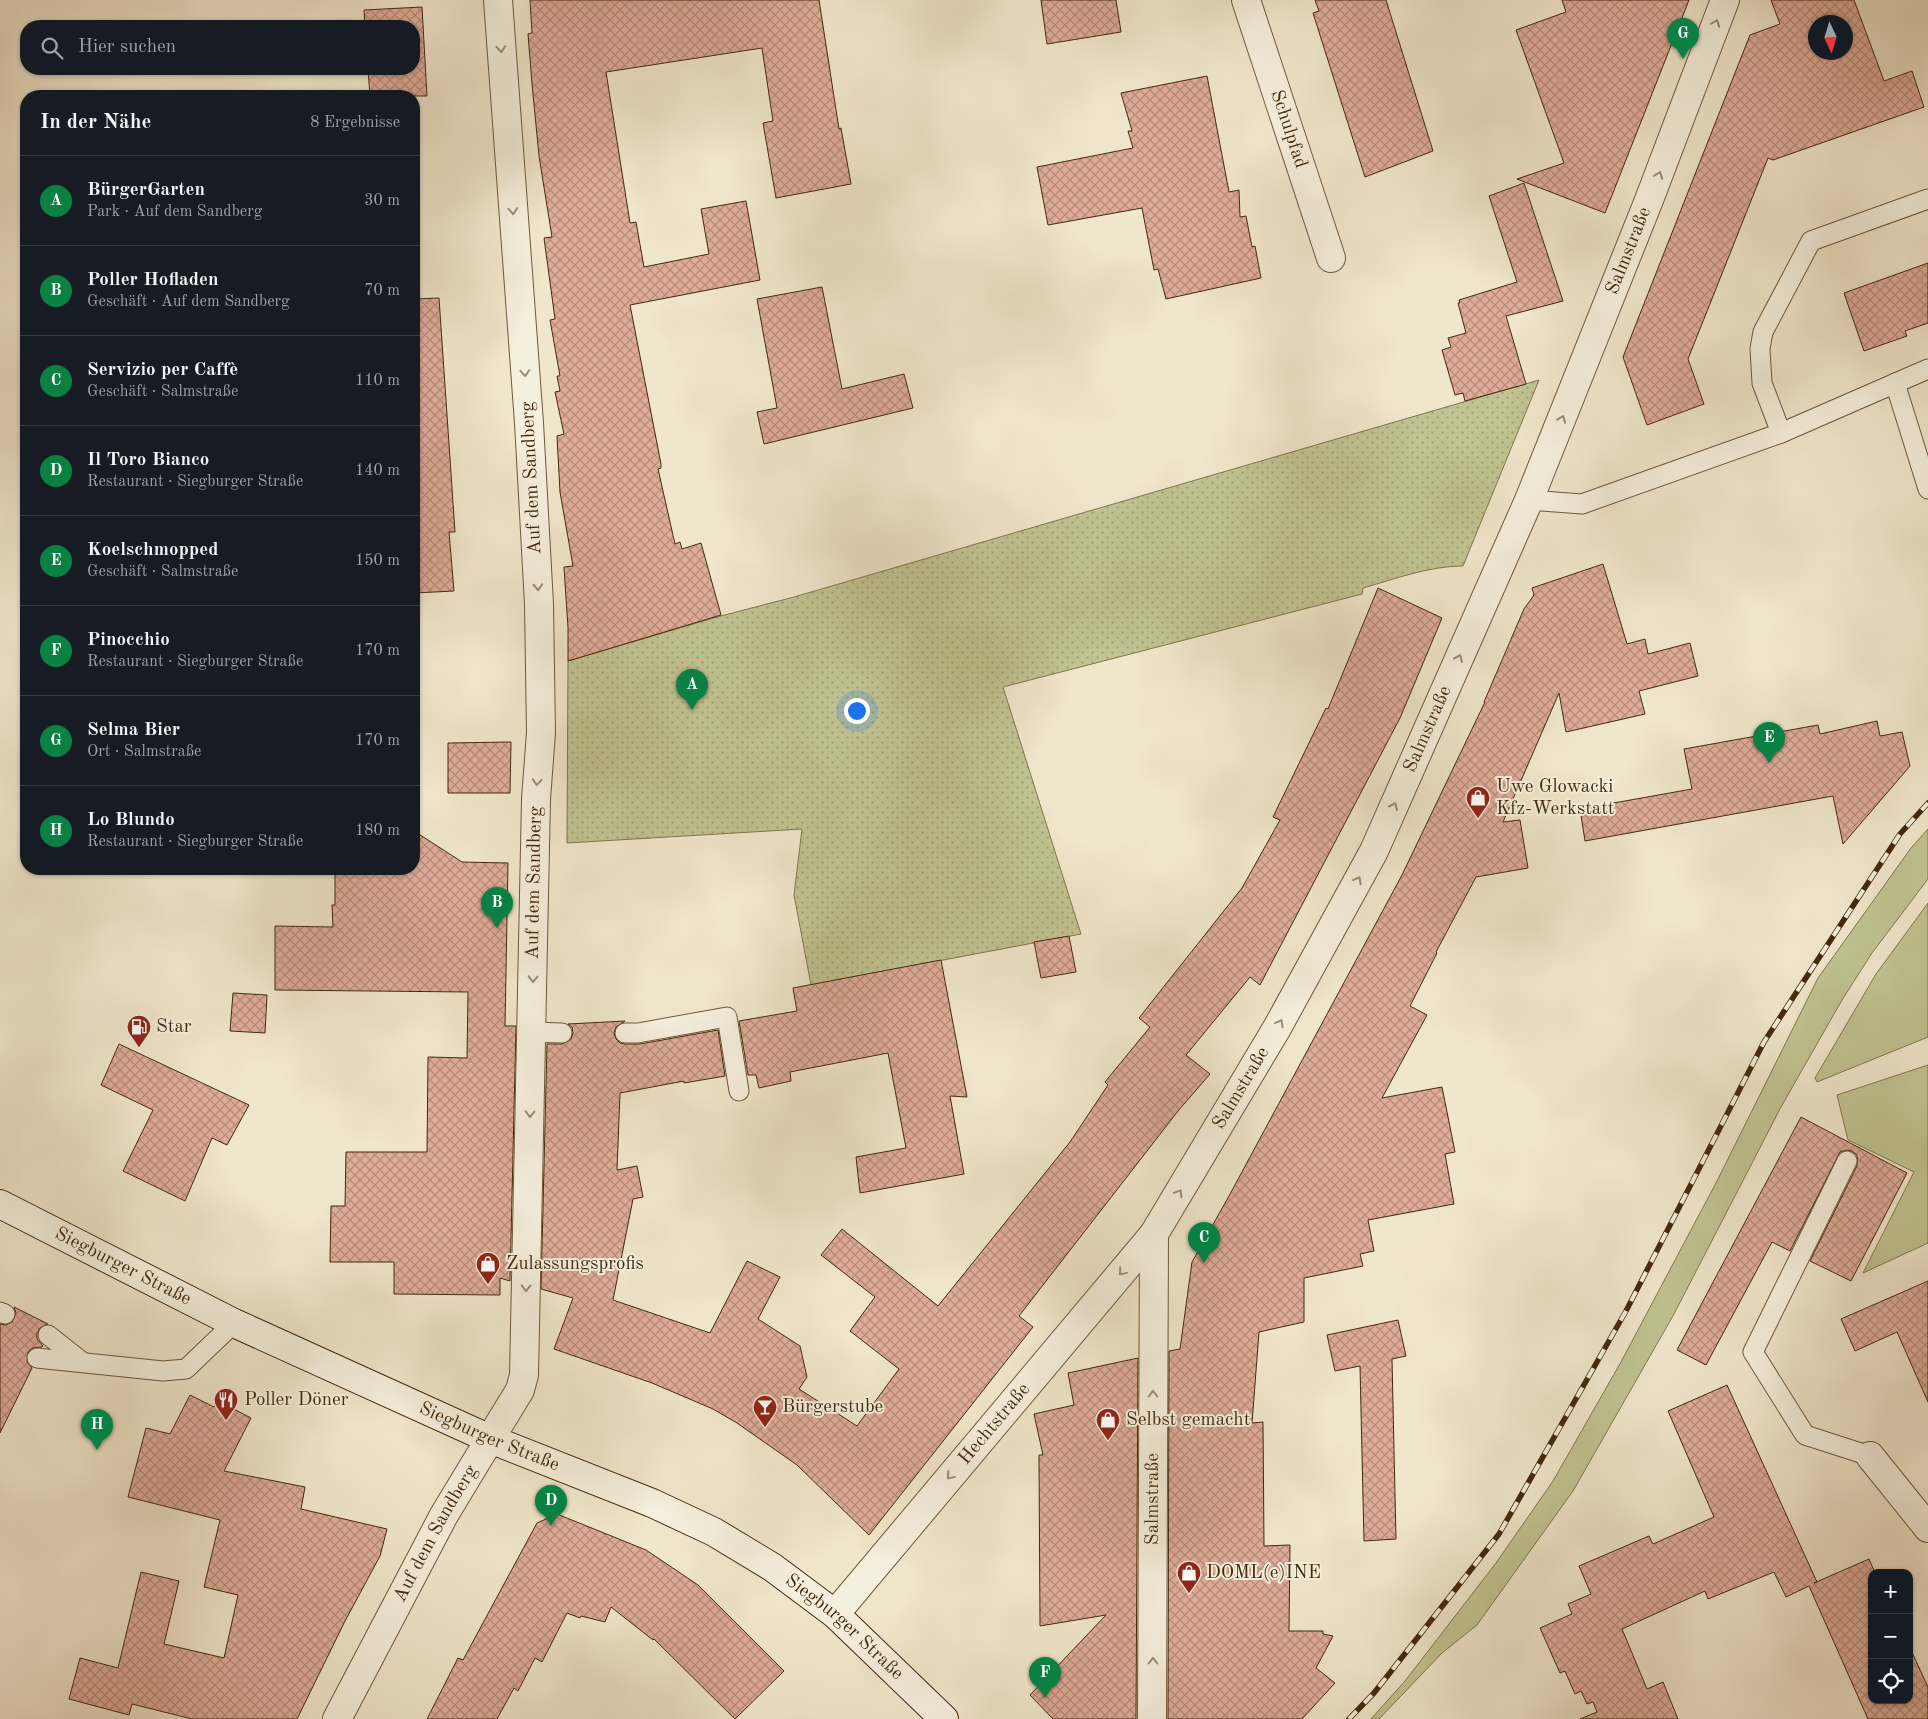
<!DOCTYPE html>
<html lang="de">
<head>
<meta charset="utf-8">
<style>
	body { margin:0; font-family:"Old Standard TT",serif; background:#20242c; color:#f1f3f6 }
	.controls { position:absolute; right:15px; bottom:15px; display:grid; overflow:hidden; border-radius:10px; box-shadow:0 1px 4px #0004 }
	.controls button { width:45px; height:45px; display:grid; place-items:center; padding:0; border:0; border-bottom:1px solid #363941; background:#171b24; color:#f1f3f6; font:25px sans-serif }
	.compass { position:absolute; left:1808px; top:15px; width:45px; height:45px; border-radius:50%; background:#171b24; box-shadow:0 1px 4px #0004; rotate:176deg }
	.you { position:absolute; left:856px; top:710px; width:18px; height:18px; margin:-12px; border:4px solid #fff; border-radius:50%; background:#1a73e8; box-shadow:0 0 0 8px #1a73e833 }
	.badge { display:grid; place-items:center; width:32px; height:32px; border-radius:50%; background:#0b8043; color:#fff; font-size:16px; font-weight:700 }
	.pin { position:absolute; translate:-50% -41px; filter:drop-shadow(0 1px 2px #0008) }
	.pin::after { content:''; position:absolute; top:26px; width:18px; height:15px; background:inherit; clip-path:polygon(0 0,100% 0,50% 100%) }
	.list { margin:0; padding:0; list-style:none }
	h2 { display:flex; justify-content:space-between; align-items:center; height:65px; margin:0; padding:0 20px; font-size:21px }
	h2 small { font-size:16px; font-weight:400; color:#9ea1a6 }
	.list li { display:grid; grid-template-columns:32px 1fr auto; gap:15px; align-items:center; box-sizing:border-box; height:90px; padding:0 20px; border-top:1px solid #363941 }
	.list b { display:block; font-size:19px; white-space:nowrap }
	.list p { margin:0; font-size:16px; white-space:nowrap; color:#9ea1a6 }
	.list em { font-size:16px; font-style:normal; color:#9ea1a6 }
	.icon { flex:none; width:28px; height:28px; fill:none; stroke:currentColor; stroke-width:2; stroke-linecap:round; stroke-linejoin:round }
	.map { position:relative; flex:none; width:1928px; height:1719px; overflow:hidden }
	.search { position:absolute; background:#171b24; box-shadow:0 1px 4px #0004; left:20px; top:20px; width:400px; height:55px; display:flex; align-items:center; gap:12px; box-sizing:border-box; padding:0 18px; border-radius:20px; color:#9ea1a6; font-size:19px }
	.panel { position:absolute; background:#171b24; box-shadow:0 1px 4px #0004; left:20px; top:90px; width:400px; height:785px; border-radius:20px }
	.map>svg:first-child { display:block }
	.grass { fill:#c1c392; stroke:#82764e }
	.garden { fill:url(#garden-dots); stroke:#82764e }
	.building { fill:url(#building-cross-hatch); stroke:#43290b; fill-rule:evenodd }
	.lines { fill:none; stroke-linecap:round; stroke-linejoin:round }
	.service-casing { stroke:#6e583b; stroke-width:21 }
	.minor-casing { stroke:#6e583b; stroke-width:30 }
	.tertiary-casing { stroke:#6e583b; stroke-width:30 }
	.secondary-casing { stroke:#43290b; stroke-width:30 }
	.service { stroke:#f5efdd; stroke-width:19 }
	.minor { stroke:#f5efdd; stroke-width:28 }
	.tertiary { stroke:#f5efdd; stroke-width:28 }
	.secondary { stroke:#f5efdd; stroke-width:28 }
	.rail-casing { stroke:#43290b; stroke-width:5.5 }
	.rail { stroke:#f5efdd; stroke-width:4; stroke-dasharray:11; stroke-linecap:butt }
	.oneway { stroke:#9c8c74 }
	.labels { text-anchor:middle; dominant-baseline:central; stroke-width:4; stroke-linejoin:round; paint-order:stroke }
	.street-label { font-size:19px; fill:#43290b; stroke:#f5efdd }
	.poi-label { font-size:19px; fill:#43290b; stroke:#f5efdd; text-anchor:start }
</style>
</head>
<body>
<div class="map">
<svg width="1928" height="1719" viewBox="0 0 1928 1719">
	<defs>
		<pattern id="garden-dots" width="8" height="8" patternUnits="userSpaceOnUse" patternTransform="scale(1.25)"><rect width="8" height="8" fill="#c1c392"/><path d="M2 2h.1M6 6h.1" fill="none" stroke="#9e9e75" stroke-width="1.8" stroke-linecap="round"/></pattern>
		<pattern id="building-cross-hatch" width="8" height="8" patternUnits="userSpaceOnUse" patternTransform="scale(1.25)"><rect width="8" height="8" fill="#dfac99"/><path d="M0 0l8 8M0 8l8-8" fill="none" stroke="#b68c7b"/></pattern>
	</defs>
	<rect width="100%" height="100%" fill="#f0e6cb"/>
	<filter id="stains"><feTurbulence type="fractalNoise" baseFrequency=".004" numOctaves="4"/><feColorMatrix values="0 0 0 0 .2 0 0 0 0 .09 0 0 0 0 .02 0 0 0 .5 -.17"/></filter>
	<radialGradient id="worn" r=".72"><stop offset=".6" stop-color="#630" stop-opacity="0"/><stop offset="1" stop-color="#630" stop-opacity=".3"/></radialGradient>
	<!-- grass -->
	<g class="grass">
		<polygon points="1928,829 1928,879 1872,953 1842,1000 1781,1107 1674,1314 1573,1491 1477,1625 1442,1653 1379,1719 1371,1719 1405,1681 1496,1563 1553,1481 1621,1362 1717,1181 1818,978 1911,848"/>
		<polygon points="1928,903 1928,1037 1817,1082 1815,1078 1876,974"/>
		<polygon points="1928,1065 1928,1243 1863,1273 1914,1172 1848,1140 1837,1095"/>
	</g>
	<!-- garden -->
	<path class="garden" d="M1539,380L1463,566C1429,566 1395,579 1363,588L1362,594L1003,687L1081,934L811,985L794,895L802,829L567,843L568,661L717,617L794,597Z"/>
	<!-- building -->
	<g class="building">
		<polygon points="530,0 819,0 839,129 841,128 851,184 776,198 763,123 773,121 762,48 606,72 630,223 636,222 644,267 709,254 701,209 746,201 760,280 630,305 661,464 661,468 658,469 675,544 680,542 682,549 701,543 721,615 568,661 568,628 564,567 573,566 560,492 557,436 564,434 555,392 560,391 557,376 560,376 550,320 555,319 544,238 552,237 539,156 532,84 528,34 532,33"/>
		<polygon points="1041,0 1116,0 1121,32 1047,44"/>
		<polygon points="1315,0 1386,0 1433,151 1365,177 1313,13 1319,11"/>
		<polygon points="1562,0 1689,0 1605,213 1517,179 1564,163 1516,30 1566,12"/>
		<path d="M1771,0H1854L1884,81L1912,71L1924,107L1773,160L1768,158L1688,359L1704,404L1647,425L1623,357L1750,35L1780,24ZM1816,22H1846V52H1816Z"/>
		<polygon points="422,7 427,96 370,96 368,69 414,69 414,26 365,26 364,10"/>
		<polygon points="1207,76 1229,192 1239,190 1240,217 1246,216 1252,247 1255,246 1261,278 1166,299 1158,269 1154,270 1142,208 1048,225 1037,167 1133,148 1128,131 1132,131 1121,93"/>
		<polygon points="1524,183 1563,301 1506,316 1526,384 1465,401 1463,393 1455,395 1442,350 1451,347 1448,338 1466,333 1458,303 1460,303 1459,300 1517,282 1489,196"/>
		<polygon points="1928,263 1928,323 1905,331 1907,336 1864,351 1844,293"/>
		<polygon points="822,287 842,389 904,374 913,408 764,444 757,412 777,408 757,299"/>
		<polygon points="439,298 455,532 449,532 454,591 414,593 414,299"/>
		<polygon points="1603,564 1627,644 1645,639 1648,654 1690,643 1698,676 1639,691 1645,714 1566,732 1559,693 1503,822 1520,820 1528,868 1476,877 1436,952 1437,953 1410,1006 1427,1015 1382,1098 1442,1087 1455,1152 1445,1154 1454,1204 1368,1220 1374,1251 1360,1254 1363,1266 1304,1278 1304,1322 1259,1332 1252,1423 1263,1422 1264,1546 1290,1545 1289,1631 1323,1631 1323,1634 1333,1636 1316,1668 1335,1683 1302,1719 1168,1719 1169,1351 1180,1349 1192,1262 1229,1196 1402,875 1485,702 1484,702 1524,609 1534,595 1532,588"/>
		<polygon points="1378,588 1442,618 1400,718 1260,985 1250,977 1186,1055 1210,1074 1178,1111 1019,1316 1033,1327 869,1535 797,1465 737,1423 713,1409 652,1383 554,1349 573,1298 541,1289 547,1044 562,1044 571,1039 573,1033 572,1027 568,1024 625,1021 616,1027 614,1033 616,1039 620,1043 625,1044 640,1044 718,1030 725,1076 684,1083 684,1081 620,1093 617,1170 637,1166 643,1197 633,1199 613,1300 710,1333 747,1261 780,1277 758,1319 800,1346 807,1377 799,1389 857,1426 899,1369 850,1331 875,1297 821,1255 842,1229 938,1306 1070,1142 1108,1085 1105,1082 1150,1027 1139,1018 1242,888 1280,820 1273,817 1326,708 1328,709"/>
		<polygon points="1877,721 1880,736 1902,732 1910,766 1843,844 1833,796 1585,841 1580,809 1692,789 1684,749 1818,725 1820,734"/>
		<polygon points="511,742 510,793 448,793 448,743"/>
		<polygon points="414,831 462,862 508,863 505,1026 516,1026 510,1281 500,1278 500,1295 394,1294 394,1262 330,1262 331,1206 345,1206 346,1152 427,1152 428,1057 467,1058 468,992 275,990 275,926 333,927 332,905 335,905 335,869 414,869"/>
		<polygon points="1069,936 1076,972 1041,978 1034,942"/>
		<polygon points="941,960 967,1097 950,1096 964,1174 860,1193 856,1157 906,1148 888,1053 790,1072 791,1081 759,1088 756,1075 748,1075 739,1021 797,1011 793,988"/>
		<polygon points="233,993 267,995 265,1033 230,1031"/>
		<polygon points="119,1044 249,1105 227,1145 212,1138 185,1201 123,1171 153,1110 101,1085"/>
		<polygon points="1801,1117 1907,1173 1851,1281 1810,1261 1857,1166 1857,1155 1852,1151 1846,1150 1840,1152 1790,1251 1772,1242 1706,1365 1677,1350"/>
		<polygon points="1928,1281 1928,1402 1897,1332 1855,1351 1841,1319"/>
		<polygon points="14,1307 48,1324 40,1328 37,1333 37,1339 43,1346 42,1347 33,1348 28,1352 27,1362 32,1368 0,1433 0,1324 6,1325 12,1322 16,1313"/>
		<polygon points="1398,1320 1406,1356 1392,1359 1396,1539 1364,1541 1360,1366 1335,1371 1327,1335"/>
		<polygon points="1138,1358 1136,1719 1053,1719 1030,1695 1106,1615 1040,1626 1039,1455 1043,1455 1034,1414 1074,1405 1068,1373"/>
		<polygon points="1727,1385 1817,1582 1814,1583 1869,1559 1875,1573 1872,1573 1872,1700 1909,1700 1909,1646 1928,1687 1928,1719 1868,1719 1809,1586 1786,1597 1774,1572 1708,1599 1705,1591 1622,1629 1647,1689 1663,1682 1678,1719 1580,1719 1597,1712 1593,1702 1587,1704 1581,1691 1575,1694 1565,1671 1560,1673 1540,1628 1572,1614 1568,1604 1591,1594 1579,1566 1649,1536 1653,1544 1714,1517 1668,1411"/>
		<polygon points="190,1395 214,1407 218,1401 251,1418 224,1471 305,1487 301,1509 387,1529 380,1556 345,1621 297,1719 192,1719 132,1704 129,1715 69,1699 80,1658 118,1668 141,1572 179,1581 164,1644 224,1658 238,1595 204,1587 220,1520 128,1497 146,1428 170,1434"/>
		<polygon points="557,1514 646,1550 698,1585 784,1671 735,1719 654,1639 653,1640 611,1607 605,1622 581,1616 580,1618 567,1613 542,1662 535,1658 518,1691 514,1688 497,1719 427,1719 458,1658 463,1660 537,1523"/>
	</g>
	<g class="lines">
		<defs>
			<g id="service">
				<polyline points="1895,383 1928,489"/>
				<polyline points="1781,433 1762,383 1760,349 1763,332 1811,241 1928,199"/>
				<polyline points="1529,500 1582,504 1781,433 1928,369"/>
				<polyline points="532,1032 562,1033"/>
				<polyline points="625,1033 638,1033 727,1017 739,1091"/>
				<polyline points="1847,1161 1753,1352 1805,1435 1870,1456"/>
				<polyline points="0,1312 5,1314"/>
				<polyline points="48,1335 81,1361"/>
				<polyline points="37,1358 163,1371 186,1369 234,1323"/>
			</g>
			<g id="minor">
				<path id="s1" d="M1246,0L1331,258"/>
				<path id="s2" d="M490,1439L520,1390L524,1375L536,799L541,733L539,604L529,423L498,0"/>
				<polyline points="1870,1456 1928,1528"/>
				<path id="s3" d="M835,1614L1154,1234L1277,1028L1374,851L1529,500L1649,200L1725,0"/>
				<path id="s4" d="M1152,1719L1154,1234"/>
			</g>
			<g id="tertiary">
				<path id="s5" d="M337,1719L444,1515L490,1439"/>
			</g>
			<g id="secondary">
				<path id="s6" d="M0,1204L234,1323L490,1439L652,1503L714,1532L772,1567L835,1614L944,1719"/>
			</g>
		</defs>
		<!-- service casing -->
		<use href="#service" class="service-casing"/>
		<!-- minor casing -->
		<use href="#minor" class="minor-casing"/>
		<!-- tertiary casing -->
		<use href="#tertiary" class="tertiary-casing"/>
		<!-- secondary casing -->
		<use href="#secondary" class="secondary-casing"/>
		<!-- service -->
		<use href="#service" class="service"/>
		<!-- minor -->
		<use href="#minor" class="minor"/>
		<!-- tertiary -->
		<use href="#tertiary" class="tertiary"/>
		<!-- secondary -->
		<use href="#secondary" class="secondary"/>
		<defs>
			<polyline id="rail" points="1349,1719 1374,1693 1499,1534 1626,1311 1764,1042 1900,834 1928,803"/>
		</defs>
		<!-- rail casing -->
		<use href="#rail" class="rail-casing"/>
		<!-- rail -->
		<use href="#rail" class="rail"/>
	</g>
	<!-- one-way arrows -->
	<defs><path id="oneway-chevron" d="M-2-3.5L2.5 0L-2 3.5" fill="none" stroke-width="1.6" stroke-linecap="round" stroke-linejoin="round" transform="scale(1.25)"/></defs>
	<g class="oneway">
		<use href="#oneway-chevron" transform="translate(1716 23) rotate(-69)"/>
		<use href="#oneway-chevron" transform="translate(501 49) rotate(86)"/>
		<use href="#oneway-chevron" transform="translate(1659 175) rotate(-69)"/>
		<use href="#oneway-chevron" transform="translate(513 211) rotate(86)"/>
		<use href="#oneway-chevron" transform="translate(525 373) rotate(86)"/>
		<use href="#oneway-chevron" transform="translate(1562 419) rotate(-68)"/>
		<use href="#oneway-chevron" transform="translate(538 587) rotate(87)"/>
		<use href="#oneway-chevron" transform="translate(1459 658) rotate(-66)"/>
		<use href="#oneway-chevron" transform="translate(537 782) rotate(94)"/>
		<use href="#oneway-chevron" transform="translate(1394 806) rotate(-66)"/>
		<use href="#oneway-chevron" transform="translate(1358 880) rotate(-61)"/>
		<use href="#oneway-chevron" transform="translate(533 979) rotate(91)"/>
		<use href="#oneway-chevron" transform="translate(1280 1023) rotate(-61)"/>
		<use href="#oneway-chevron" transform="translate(530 1114) rotate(91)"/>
		<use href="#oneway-chevron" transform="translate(1179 1193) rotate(-59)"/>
		<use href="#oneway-chevron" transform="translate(1122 1272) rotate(130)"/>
		<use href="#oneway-chevron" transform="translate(526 1288) rotate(91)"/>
		<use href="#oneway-chevron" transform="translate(1153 1394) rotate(-90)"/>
		<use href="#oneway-chevron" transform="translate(950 1476) rotate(130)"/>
		<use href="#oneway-chevron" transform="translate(1153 1661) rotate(-90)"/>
	</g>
	<!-- icons -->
	<defs>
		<symbol id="shop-pin" viewBox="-11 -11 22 30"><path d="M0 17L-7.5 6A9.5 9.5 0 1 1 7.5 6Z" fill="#8f2418" stroke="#f5efdd"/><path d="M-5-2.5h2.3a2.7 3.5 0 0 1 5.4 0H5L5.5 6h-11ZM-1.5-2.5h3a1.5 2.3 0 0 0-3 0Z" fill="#fff"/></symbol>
		<symbol id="fuel-pin" viewBox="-11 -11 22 30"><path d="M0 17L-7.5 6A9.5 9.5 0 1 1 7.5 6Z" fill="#8f2418" stroke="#f5efdd"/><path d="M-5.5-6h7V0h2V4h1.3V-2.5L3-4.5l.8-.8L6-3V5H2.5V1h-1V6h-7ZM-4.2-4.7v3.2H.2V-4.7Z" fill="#fff"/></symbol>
		<symbol id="restaurant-pin" viewBox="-11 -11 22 30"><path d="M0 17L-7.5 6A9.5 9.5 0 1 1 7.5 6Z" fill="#8f2418" stroke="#f5efdd"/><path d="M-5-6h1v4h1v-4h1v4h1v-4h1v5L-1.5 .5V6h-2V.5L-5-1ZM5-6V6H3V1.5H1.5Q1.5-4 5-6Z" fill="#fff"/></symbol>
		<symbol id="bar-pin" viewBox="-11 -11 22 30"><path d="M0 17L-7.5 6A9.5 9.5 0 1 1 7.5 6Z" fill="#8f2418" stroke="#f5efdd"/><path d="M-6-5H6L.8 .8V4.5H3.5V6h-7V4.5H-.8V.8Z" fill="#fff"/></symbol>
	</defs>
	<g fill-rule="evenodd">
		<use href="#shop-pin" x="1464" y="784" width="28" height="38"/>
		<use href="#fuel-pin" x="125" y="1013" width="28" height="38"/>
		<use href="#shop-pin" x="474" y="1250" width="28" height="38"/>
		<use href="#restaurant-pin" x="212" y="1386" width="28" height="38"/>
		<use href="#bar-pin" x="751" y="1393" width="28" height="38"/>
		<use href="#shop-pin" x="1094" y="1406" width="28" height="38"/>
		<use href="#shop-pin" x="1175" y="1559" width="28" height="38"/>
	</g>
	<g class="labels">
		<!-- street labels -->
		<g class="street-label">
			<text stroke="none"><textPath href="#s1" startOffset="136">Schulpfad</textPath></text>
			<text stroke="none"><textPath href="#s3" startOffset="1590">Salmstraße</textPath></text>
			<text transform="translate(532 478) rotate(-93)">Auf dem Sandberg</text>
			<text stroke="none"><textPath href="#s3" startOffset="1071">Salmstraße</textPath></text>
			<text stroke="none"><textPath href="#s2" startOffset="565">Auf dem Sandberg</textPath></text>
			<text stroke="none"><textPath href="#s3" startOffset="666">Salmstraße</textPath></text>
			<text stroke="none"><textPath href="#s6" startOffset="138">Siegburger Straße</textPath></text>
			<text stroke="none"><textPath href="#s3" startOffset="248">Hechtstraße</textPath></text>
			<text stroke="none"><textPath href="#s6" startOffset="542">Siegburger Straße</textPath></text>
			<text stroke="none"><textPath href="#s4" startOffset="220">Salmstraße</textPath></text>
			<text stroke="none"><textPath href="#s5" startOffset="210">Auf dem Sandberg</textPath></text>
			<text stroke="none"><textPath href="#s6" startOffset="948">Siegburger Straße</textPath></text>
		</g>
		<!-- poi labels -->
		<g class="poi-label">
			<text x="1496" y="787">Uwe Glowacki<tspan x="1496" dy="22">Kfz-Werkstatt</tspan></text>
			<text x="156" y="1027">Star</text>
			<text x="506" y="1264">Zulassungsprofis</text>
			<text x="244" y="1400">Poller Döner</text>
			<text x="782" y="1407">Bürgerstube</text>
			<text x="1126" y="1420">Selbst gemacht</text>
			<text x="1206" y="1573">DOML(e)INE</text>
		</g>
	</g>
	<rect width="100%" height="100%" filter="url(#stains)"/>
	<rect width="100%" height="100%" fill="url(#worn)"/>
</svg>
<div class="controls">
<button>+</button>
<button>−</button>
<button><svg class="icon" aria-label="locate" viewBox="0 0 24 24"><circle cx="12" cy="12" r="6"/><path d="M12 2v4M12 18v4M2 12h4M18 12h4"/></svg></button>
</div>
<svg class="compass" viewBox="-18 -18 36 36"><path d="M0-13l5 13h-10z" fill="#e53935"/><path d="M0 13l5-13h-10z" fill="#9ea1a6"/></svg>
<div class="you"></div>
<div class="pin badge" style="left:692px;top:710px">A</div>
<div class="pin badge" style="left:497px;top:928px">B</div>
<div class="pin badge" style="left:1204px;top:1263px">C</div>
<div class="pin badge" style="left:551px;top:1526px">D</div>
<div class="pin badge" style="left:1769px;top:763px">E</div>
<div class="pin badge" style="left:1045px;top:1698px">F</div>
<div class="pin badge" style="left:1683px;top:59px">G</div>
<div class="pin badge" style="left:97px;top:1450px">H</div>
<div class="search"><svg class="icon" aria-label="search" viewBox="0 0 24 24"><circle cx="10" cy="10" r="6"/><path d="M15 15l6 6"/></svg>Hier suchen</div>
<section class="panel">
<h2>In der Nähe<small>8 Ergebnisse</small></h2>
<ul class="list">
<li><span class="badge">A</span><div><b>BürgerGarten</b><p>Park · Auf dem Sandberg</p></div><em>30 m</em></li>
<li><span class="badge">B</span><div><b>Poller Hofladen</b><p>Geschäft · Auf dem Sandberg</p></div><em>70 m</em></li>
<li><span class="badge">C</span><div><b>Servizio per Caffè</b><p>Geschäft · Salmstraße</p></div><em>110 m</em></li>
<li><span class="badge">D</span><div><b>Il Toro Bianco</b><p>Restaurant · Siegburger Straße</p></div><em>140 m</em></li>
<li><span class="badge">E</span><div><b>Koelschmopped</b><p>Geschäft · Salmstraße</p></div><em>150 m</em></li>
<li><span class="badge">F</span><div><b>Pinocchio</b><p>Restaurant · Siegburger Straße</p></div><em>170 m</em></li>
<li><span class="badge">G</span><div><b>Selma Bier</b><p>Ort · Salmstraße</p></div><em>170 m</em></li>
<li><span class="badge">H</span><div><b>Lo Blundo</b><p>Restaurant · Siegburger Straße</p></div><em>180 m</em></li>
</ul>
</section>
</div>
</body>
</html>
